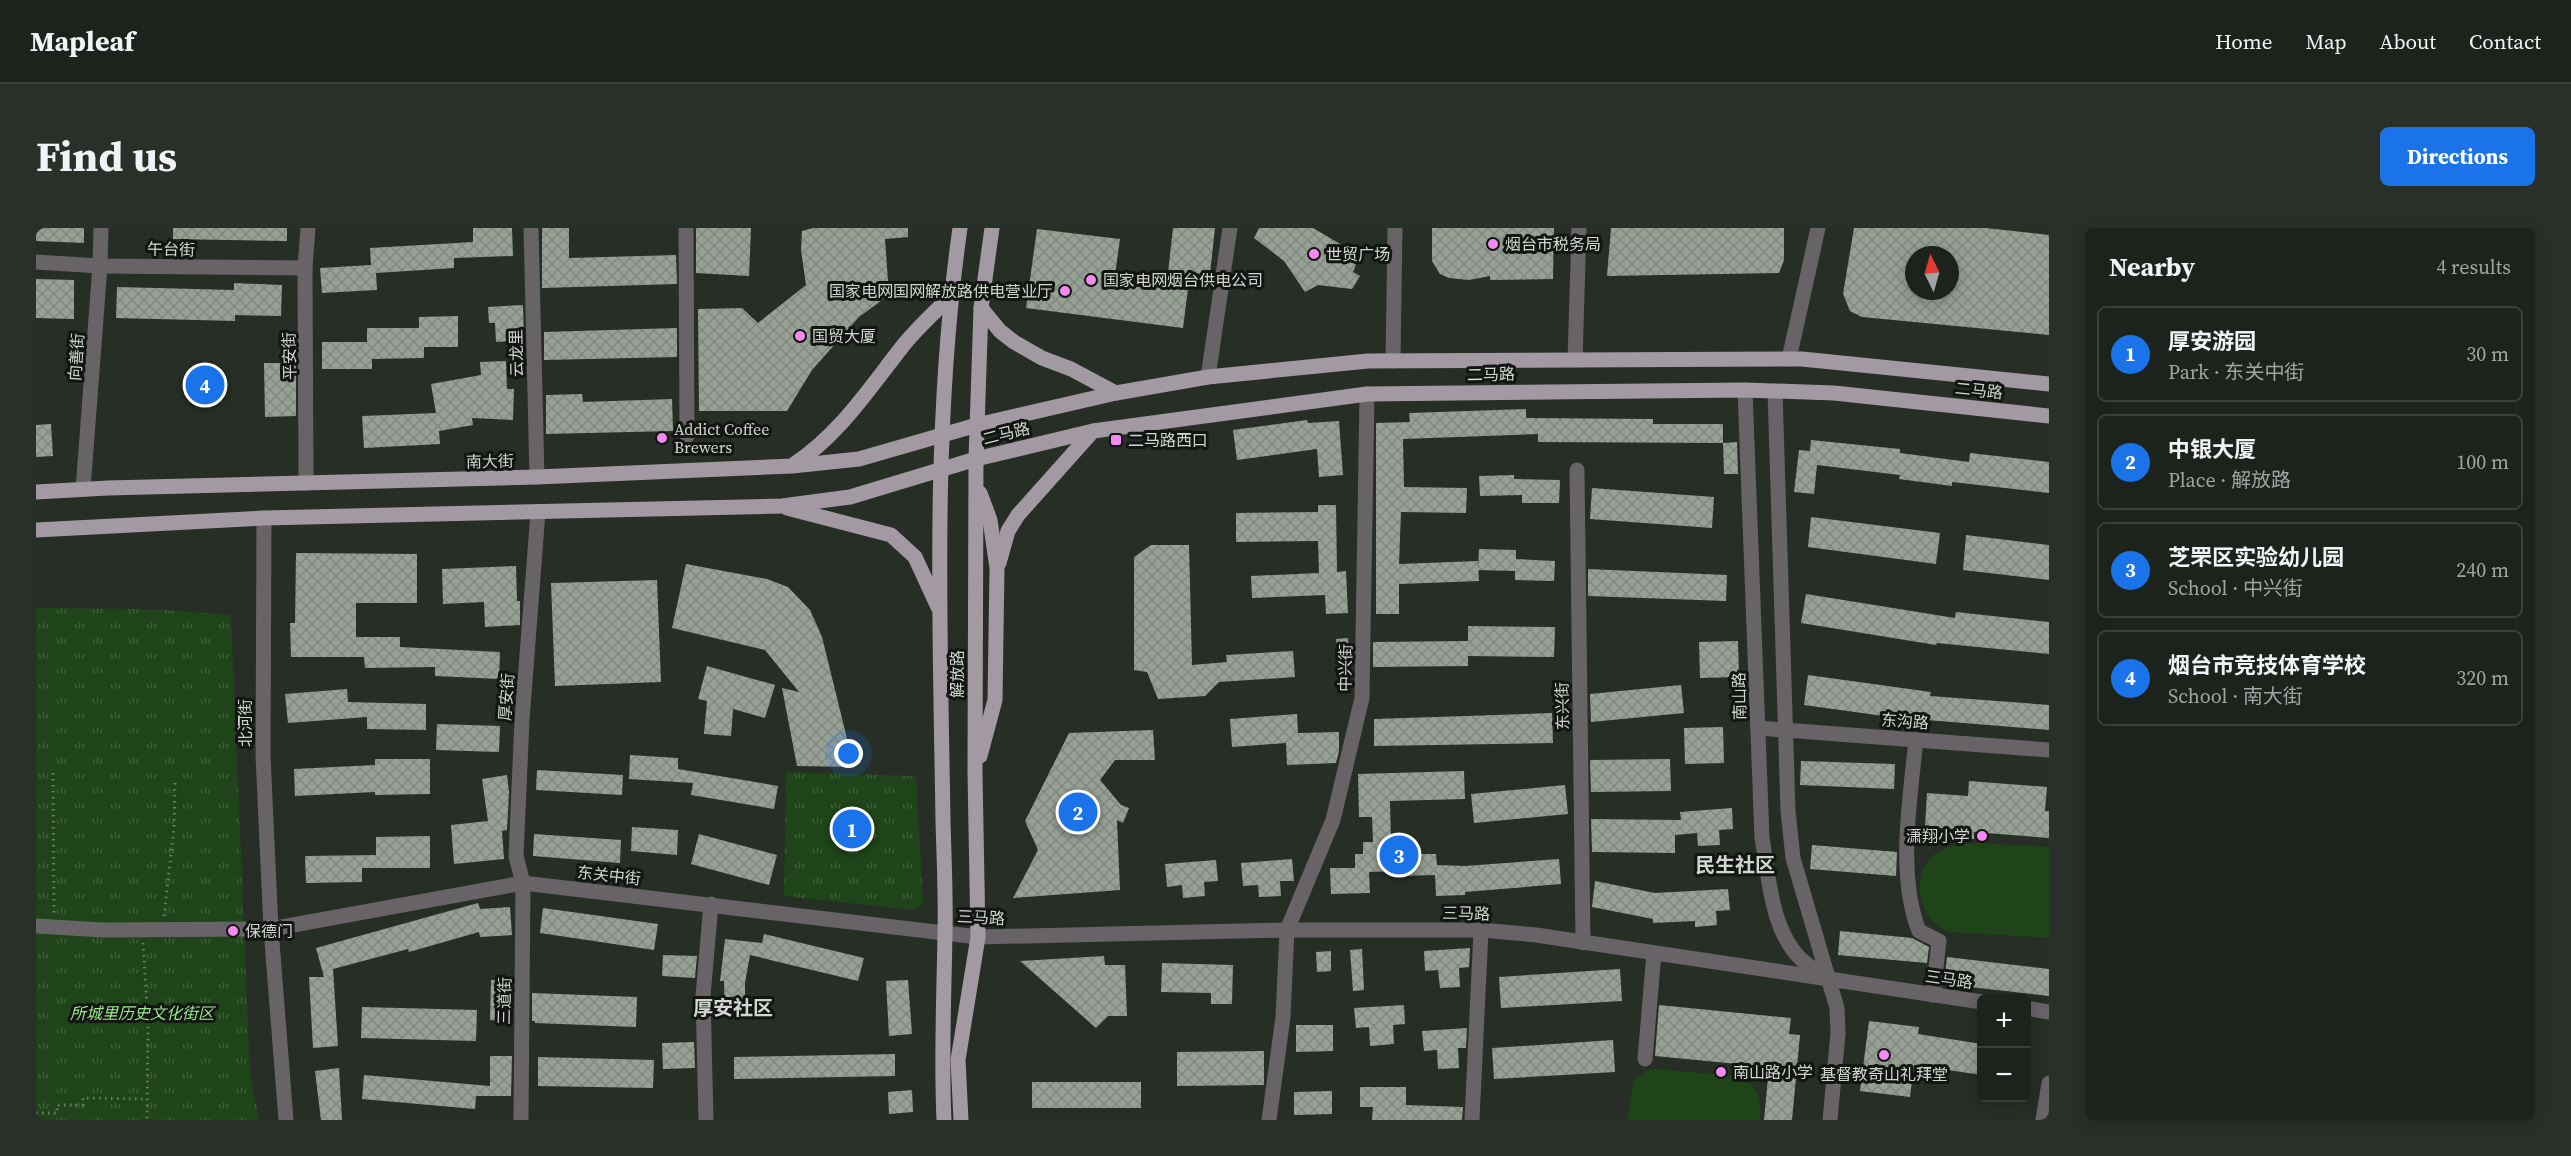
<!DOCTYPE html>
<html lang="en">
<head>
<meta charset="utf-8">
<style>
	body { margin:0; font-family:"Source Serif 4","Noto Sans SC",serif; background:#292f29; color:#f1f3f6 }
	.controls { position:absolute; right:18px; bottom:18px; display:grid; overflow:hidden; border-radius:9px; box-shadow:0 3px 15px #0003 }
	.controls button { width:54px; height:54px; display:grid; place-items:center; padding:0; border:0; border-bottom:2px solid #3a3f3b; background:#1c221c; color:#f1f3f6; font:30px sans-serif }
	.compass { position:absolute; left:1869px; top:18px; width:54px; height:54px; border-radius:50%; background:#1c221c; box-shadow:0 3px 15px #0003; rotate:355deg }
	.you { position:absolute; left:813px; top:526px; width:21px; height:21px; margin:-15px; border:4px solid #fff; border-radius:50%; background:#1a73e8; box-shadow:0 0 0 9px #1a73e833 }
	.badge { display:grid; place-items:center; width:39px; height:39px; border-radius:50%; background:#1a73e8; color:#fff; font-size:20px; font-weight:700 }
	.pin { position:absolute; translate:-50% -50%; border:3px solid #fff; box-shadow:0 2px 6px #0006 }
	.list { margin:0; padding:0; list-style:none }
	h2 { display:flex; justify-content:space-between; align-items:center; height:78px; margin:0; padding:0 24px; font-size:26px }
	h2 small { font-size:20px; font-weight:400; color:#a0a4a3 }
	.list li { display:grid; grid-template-columns:39px 1fr auto; gap:18px; align-items:center; box-sizing:border-box; height:96px; margin:0 12px 12px; padding:0 12px; border:2px solid #3a3f3b; border-radius:9px }
	.list b { display:block; font-size:22px; white-space:nowrap }
	.list p { margin:0; font-size:20px; white-space:nowrap; color:#a0a4a3 }
	.list em { font-size:20px; font-style:normal; color:#a0a4a3 }
	.map { position:relative; flex:none; width:2013px; height:892px; overflow:hidden; border-radius:9px }
	header { display:flex; align-items:center; gap:36px; box-sizing:border-box; height:84px; padding:0 30px; background:#1c221c; border-bottom:2px solid #3a3f3b }
	header strong { font-size:28px }
	nav { display:flex; gap:33px; margin-inline-start:auto; font-size:21px }
	.intro { display:flex; align-items:center; justify-content:space-between; box-sizing:border-box; height:144px; padding:0 36px }
	h1 { margin:0; font-size:42px }
	.button { padding:15px 27px; border-radius:9px; background:#1a73e8; color:#fff; font-size:21px; font-weight:700 }
	main { display:flex; gap:36px; padding:0 36px }
	aside { flex:1; background:#1c221c; border-radius:9px; box-shadow:0 3px 15px #0003 }
	.map>svg:first-child { display:block }
	.green { fill:#1f4419 }
	.park { fill:url(#park-tufts) }
	.building { fill:url(#building-cross-hatch); fill-rule:evenodd }
	.lines { fill:none; stroke-linecap:round; stroke-linejoin:round }
	.path { stroke:#727971; stroke-width:3; stroke-dasharray:1.5 4.5; stroke-linecap:butt }
	.minor { stroke:#676367; stroke-width:15 }
	.major { stroke:#a399a2; stroke-width:15 }
	.poi-dot { fill:#f38af1; stroke:#121511; stroke-width:2 }
	.labels { text-anchor:middle; dominant-baseline:central; stroke-width:6; stroke-linejoin:round; paint-order:stroke }
	.poi-label { font-size:16px; fill:#d1d6d0; stroke:#121511; text-anchor:start }
	.street-label { font-size:16px; fill:#d1d6d0; stroke:#121511 }
	.park-label { font-size:16px; font-style:italic; fill:#98ec8b; stroke:#121511 }
	.quarter-label { font-size:20px; font-weight:bold; fill:#d1d6d0; stroke:#121511 }
</style>
</head>
<body>
<header>
<strong>Mapleaf</strong>
<nav><a>Home</a><a>Map</a><a>About</a><a>Contact</a></nav>
</header>
<div class="intro"><h1>Find us</h1><a class="button">Directions</a></div>
<main>
<div class="map">
<svg width="2013" height="892" viewBox="0 0 2013 892">
	<defs>
		<pattern id="park-tufts" width="24" height="20" patternUnits="userSpaceOnUse" patternTransform="scale(1.5)"><rect width="24" height="20" fill="#1f4419"/><path d="M3 7l-1-3M5 7V3M7 7l1-3M15 17l-1-3M17 17v-4M19 17l1-3" fill="none" stroke="#3e5e39"/></pattern>
		<pattern id="building-cross-hatch" width="8" height="8" patternUnits="userSpaceOnUse" patternTransform="scale(1.5)"><rect width="8" height="8" fill="#97a095"/><path d="M0 0l8 8M0 8l8-8" fill="none" stroke="#81887f"/></pattern>
	</defs>
	<rect width="100%" height="100%" fill="#262e25"/>
	<!-- green -->
	<g class="green">
		<path d="M1941,615L2013,619V710L1913,704C1881,692 1872,643 1903,623C1914,617 1928,616 1941,615Z"/>
		<path d="M1620,841L1700,848C1722,855 1726,871 1724,892H1591L1598,851L1610,843Z"/>
	</g>
	<!-- park -->
	<g class="park">
		<polygon points="0,380 115,381 195,387 214,844 223,892 0,892"/>
		<polygon points="750,544 880,548 887,675 877,682 748,668"/>
	</g>
	<!-- building -->
	<g class="building">
		<polygon points="0,0 48,0 48,15 0,13"/>
		<polygon points="137,0 251,0 251,13 137,11"/>
		<polygon points="437,0 476,0 477,28 418,30 418,40 340,45 341,62 286,65 284,40 335,37 334,20 437,14"/>
		<polygon points="506,0 533,0 533,30 640,27 641,56 506,60"/>
		<polygon points="660,0 715,0 713,48 660,45"/>
		<polygon points="777,0 872,0 872,9 849,11 853,67 823,89 776,142 751,183 663,183 662,81 706,80 722,95 770,57 765,22 766,3"/>
		<polygon points="1137,0 1179,0 1174,46 1154,45 1147,100 990,80 1001,1 1084,11 1079,47 1131,54"/>
		<polygon points="1223,0 1277,0 1311,20 1321,34 1317,44 1324,48 1316,61 1282,57 1269,64 1248,33 1218,10"/>
		<polygon points="1396,0 1518,0 1517,51 1454,52 1454,48 1433,52 1413,50 1404,46 1396,33"/>
		<polygon points="1575,0 1748,0 1748,32 1743,45 1571,48"/>
		<path d="M1818,0H1950L2013,7V107L1826,89L1814,83L1807,66ZM1878,27H1914V63H1878Z"/>
		<polygon points="0,51 38,52 38,91 0,90"/>
		<polygon points="198,55 246,57 245,88 199,87 199,93 80,90 81,59 198,62"/>
		<polygon points="487,77 488,112 460,114 459,95 453,95 452,79"/>
		<polygon points="422,88 422,119 388,119 388,130 336,131 336,141 286,141 286,114 331,114 331,100 383,100 383,89"/>
		<polygon points="641,100 641,129 508,132 508,104"/>
		<polygon points="470,133 471,161 478,161 477,192 436,190 437,197 403,203 404,216 328,220 326,188 400,185 395,156 445,147 444,134"/>
		<polygon points="228,135 260,135 260,188 229,189"/>
		<polygon points="546,166 547,174 636,171 637,203 510,206 510,167"/>
		<polygon points="1490,181 1490,190 1617,191 1617,196 1687,196 1687,215 1502,214 1502,206 1367,211 1368,259 1431,260 1430,285 1365,284 1363,336 1442,333 1443,353 1363,356 1363,386 1340,386 1340,195 1374,194 1373,185"/>
		<polygon points="1271,192 1272,195 1303,193 1307,247 1283,249 1281,221 1201,232 1197,202"/>
		<polygon points="15,196 17,228 0,229 0,197"/>
		<polygon points="1775,212 1864,221 1864,225 1933,234 1934,225 2013,234 2013,265 1916,254 1916,258 1863,251 1864,247 1781,237 1778,266 1758,264 1763,222 1774,223"/>
		<polygon points="1701,214 1702,246 1688,246 1687,215"/>
		<polygon points="1478,247 1478,251 1524,252 1523,275 1486,275 1486,267 1444,268 1443,248"/>
		<polygon points="1556,260 1678,269 1676,300 1554,291"/>
		<polygon points="1282,277 1300,277 1301,344 1310,343 1312,385 1290,386 1289,367 1216,370 1215,348 1283,345 1282,313 1200,314 1200,285 1282,284"/>
		<polygon points="1775,289 1904,305 1900,336 1772,319"/>
		<polygon points="1930,307 2013,317 2013,352 1927,342"/>
		<polygon points="1115,317 1153,317 1156,437 1191,434 1190,427 1257,423 1259,449 1183,454 1169,468 1122,471 1111,444 1098,442 1098,329"/>
		<polygon points="1443,321 1480,322 1480,331 1519,333 1518,353 1479,352 1479,343 1442,342"/>
		<polygon points="260,325 381,326 381,375 320,375 320,409 364,409 364,419 464,424 463,451 399,448 399,439 329,440 328,429 255,429 254,395 259,395"/>
		<polygon points="650,336 731,351 752,359 774,382 786,409 818,539 761,538 746,460 763,464 729,422 636,400"/>
		<polygon points="480,338 481,373 484,373 484,397 449,399 448,374 407,376 406,341"/>
		<polygon points="1552,341 1691,347 1690,373 1552,368"/>
		<polygon points="621,352 625,454 519,458 515,355"/>
		<polygon points="1770,366 1919,390 1920,384 2013,394 2013,426 1901,415 1900,417 1765,395"/>
		<polygon points="1432,398 1519,399 1518,429 1432,428 1432,438 1337,439 1337,414 1432,413"/>
		<polygon points="1312,410 1314,461 1302,461 1300,411"/>
		<polygon points="1702,413 1703,449 1664,450 1663,414"/>
		<polygon points="671,438 739,457 729,490 697,481 695,508 668,506 671,473 662,471"/>
		<polygon points="1772,447 1895,464 1894,468 2013,477 2013,502 1891,492 1891,494 1768,477"/>
		<polygon points="1645,457 1648,485 1555,494 1554,466"/>
		<polygon points="311,461 312,474 390,476 390,502 331,501 331,489 252,495 249,466"/>
		<polygon points="1516,485 1517,515 1338,518 1338,491"/>
		<polygon points="1261,486 1262,505 1303,504 1303,523 1300,535 1251,537 1250,515 1196,519 1194,491"/>
		<polygon points="401,496 464,498 463,524 400,522"/>
		<polygon points="1687,499 1688,535 1649,536 1648,500"/>
		<polygon points="1117,502 1119,532 1079,532 1064,552 1085,577 1093,580 1087,595 1081,592 1084,662 977,670 1002,622 989,593 1033,505"/>
		<polygon points="594,527 642,530 642,541 742,558 738,581 655,567 657,555 593,551"/>
		<polygon points="339,531 394,531 394,566 339,567 339,564 259,568 258,541 339,537"/>
		<polygon points="1634,531 1635,563 1555,564 1554,532"/>
		<polygon points="1765,533 1859,536 1858,561 1764,557"/>
		<polygon points="501,542 587,547 586,567 500,562"/>
		<polygon points="1428,543 1429,571 1354,573 1355,614 1372,614 1372,626 1400,626 1401,637 1429,638 1523,631 1525,656 1429,664 1429,667 1400,668 1399,647 1364,648 1364,643 1333,644 1334,665 1295,666 1294,640 1319,640 1319,626 1327,626 1327,614 1337,614 1336,589 1323,589 1322,546"/>
		<polygon points="471,547 473,564 471,602 466,603 468,631 418,636 415,597 452,593 446,551"/>
		<polygon points="1933,553 2011,559 2009,583 2013,583 2013,610 1938,604 1938,611 1921,610 1922,601 1889,599 1891,565 1932,568"/>
		<polygon points="1529,557 1532,586 1438,595 1435,566"/>
		<polygon points="1696,580 1697,601 1683,602 1684,617 1662,618 1661,605 1639,607 1639,625 1556,624 1555,591 1645,592 1644,584"/>
		<polygon points="596,599 642,602 641,627 595,623"/>
		<polygon points="498,606 585,612 584,635 497,628"/>
		<polygon points="663,606 741,627 733,657 655,636"/>
		<polygon points="394,608 394,640 326,640 326,654 270,655 269,628 340,627 340,609"/>
		<polygon points="1776,617 1861,624 1860,648 1774,641"/>
		<polygon points="1256,631 1258,653 1244,653 1245,668 1223,669 1222,657 1207,658 1205,635"/>
		<polygon points="1180,632 1182,653 1168,654 1169,668 1147,670 1146,657 1131,659 1129,636"/>
		<polygon points="1559,653 1619,665 1692,661 1694,682 1680,683 1681,697 1659,699 1659,693 1617,695 1617,691 1556,679"/>
		<polygon points="442,675 444,681 474,679 476,707 444,709 443,704 373,724 372,721 297,741 302,818 277,820 273,749 288,749 280,720"/>
		<polygon points="507,680 622,696 618,722 504,705"/>
		<polygon points="1804,703 1876,710 1893,719 1891,735 1802,727"/>
		<polygon points="728,706 828,730 822,753 714,727 709,755 709,788 689,789 688,753 684,753 689,711 726,715"/>
		<polygon points="1434,720 1433,739 1423,740 1424,759 1404,760 1402,742 1389,743 1388,723"/>
		<polygon points="1326,721 1328,762 1317,763 1314,722"/>
		<polygon points="1295,723 1295,743 1281,744 1280,724"/>
		<polygon points="627,727 661,728 659,750 626,748"/>
		<polygon points="1068,728 1069,737 1089,737 1091,788 1072,788 1060,800 984,733"/>
		<polygon points="1911,729 2013,741 2013,768 1908,756"/>
		<polygon points="1126,735 1197,737 1196,776 1175,776 1175,765 1125,764"/>
		<polygon points="1584,741 1586,773 1465,780 1463,749"/>
		<polygon points="455,752 476,753 476,793 454,792"/>
		<polygon points="872,752 876,806 853,808 850,753"/>
		<polygon points="496,765 601,769 600,799 499,795 499,793 496,793"/>
		<polygon points="1368,777 1369,796 1357,797 1358,816 1334,818 1333,799 1320,800 1318,780"/>
		<polygon points="1623,777 1755,790 1753,806 1764,807 1756,892 1728,892 1733,839 1619,828"/>
		<polygon points="326,779 441,782 440,813 325,810"/>
		<polygon points="1833,793 1883,799 1882,806 1946,816 1946,847 1878,837 1874,869 1824,863"/>
		<polygon points="1260,797 1297,797 1297,823 1260,824"/>
		<polygon points="1431,800 1430,820 1422,820 1423,840 1402,841 1401,822 1388,823 1386,803"/>
		<polygon points="1577,812 1579,844 1458,851 1456,820"/>
		<polygon points="658,814 659,840 627,841 626,815"/>
		<polygon points="1228,823 1228,857 1141,858 1141,824"/>
		<polygon points="859,826 859,848 698,851 698,829"/>
		<polygon points="454,828 476,828 475,868 440,868 439,881 326,871 328,847 454,858"/>
		<polygon points="502,829 618,832 617,860 502,858"/>
		<polygon points="303,840 306,892 285,892 279,843"/>
		<rect x="996" y="854" width="109" height="26"/>
		<polygon points="1324,859 1370,859 1370,877 1427,879 1426,892 1336,892 1337,879 1324,879"/>
		<polygon points="876,862 877,884 853,886 852,864"/>
		<polygon points="1296,863 1296,886 1258,887 1258,864"/>
	</g>
	<g class="lines">
		<!-- path -->
		<g class="path">
			<polyline points="17,545 18,686"/>
			<polyline points="128,688 138,600 139,551"/>
			<polyline points="107,715 112,793 111,892"/>
			<polyline points="0,885 21,885 21,877 47,877 47,870 111,871"/>
		</g>
		<!-- minor -->
		<g class="minor">
			<polyline points="495,0 501,249"/>
			<polyline points="650,0 651,208"/>
			<polyline points="0,34 64,38 269,40"/>
			<polyline points="1753,131 1782,0"/>
			<polyline points="1539,132 1543,0"/>
			<polyline points="1357,133 1359,0"/>
			<polyline points="1172,149 1194,0"/>
			<path d="M1709,162L1726,610C1733,650 1735,704 1767,733C1774,739 1783,744 1790,749"/>
			<polyline points="1739,163 1752,583 1757,630 1801,780 1802,805 1794,892"/>
			<polyline points="1541,242 1547,715"/>
			<polyline points="270,255 269,40 272,0"/>
			<polyline points="47,261 64,38 65,0"/>
			<polyline points="228,290 227,528 235,701 250,892"/>
			<polyline points="1722,500 2013,522"/>
			<path d="M1880,512C1874,570 1861,648 1883,703L1903,713L1897,767"/>
			<polyline points="0,698 67,702 235,701 487,655 942,709 1251,702 1445,702 1500,707 1946,774"/>
			<polyline points="1990,780 2013,784"/>
			<polyline points="1609,831 1618,725"/>
			<polyline points="485,892 487,655 480,628 486,492 502,284"/>
			<polyline points="670,892 667,768 675,676"/>
			<polyline points="1233,892 1247,789 1251,702 1297,592 1326,470 1331,166"/>
			<polyline points="1436,892 1445,702"/>
			<polyline points="2007,892 2013,855"/>
		</g>
		<!-- major -->
		<g class="major">
			<polyline points="945,80 964,103 978,114 1006,130 1035,141 1080,165"/>
			<path d="M757,237C804,206 832,162 866,119C880,101 898,85 914,69"/>
			<polyline points="0,264 72,260 501,249 756,238 823,231 941,197 1080,165 1172,149 1332,133 1766,131 2013,156"/>
			<polyline points="944,265 954,292 961,340 959,472 944,528"/>
			<polyline points="751,280 855,307 879,329 902,379"/>
			<polyline points="0,302 228,290 746,278 814,269 940,231 1057,203 1331,166 1709,162 1798,165 2013,188"/>
			<polyline points="963,335 972,303 982,287 1057,203"/>
			<path d="M908,892C905,830 908,769 909,706C910,669 908,631 907,593C904,395 896,196 924,0"/>
			<polyline points="925,892 922,832 942,709 939,545 940,231 945,80 956,0"/>
		</g>
	</g>
	<!-- markers -->
	<g class="poi-dot">
		<circle cx="1457" cy="16" r="6"/>
		<circle cx="1278" cy="26" r="6"/>
		<circle cx="1055" cy="52" r="6"/>
		<circle cx="1029" cy="63" r="6"/>
		<circle cx="764" cy="108" r="6"/>
		<circle cx="626" cy="210" r="6"/>
		<rect x="1074" y="206" width="12" height="12" rx="3"/>
		<circle cx="1946" cy="608" r="6"/>
		<circle cx="197" cy="703" r="6"/>
		<circle cx="1848" cy="827" r="6"/>
		<circle cx="1685" cy="844" r="6"/>
	</g>
	<g class="labels">
		<!-- poi labels -->
		<g class="poi-label">
			<text x="1469" y="16">烟台市税务局</text>
			<text x="1290" y="26">世贸广场</text>
			<text x="1067" y="52">国家电网烟台供电公司</text>
			<text x="1017" y="63" text-anchor="end">国家电网国网解放路供电营业厅</text>
			<text x="776" y="108">国贸大厦</text>
			<text x="638" y="201">Addict Coffee<tspan x="638" dy="18">Brewers</tspan></text>
			<text x="1092" y="212">二马路西口</text>
			<text x="1934" y="608" text-anchor="end">潇翔小学</text>
			<text x="209" y="703">保德门</text>
			<text x="1697" y="844">南山路小学</text>
			<text x="1848" y="846" text-anchor="middle">基督教奇山礼拜堂</text>
		</g>
		<!-- street labels -->
		<g class="street-label">
			<text transform="translate(135 21) rotate(1)">午台街</text>
			<text transform="translate(480 125) rotate(-91)">云龙里</text>
			<text transform="translate(253 128) rotate(-91)">平安街</text>
			<text transform="translate(40 129) rotate(-86)">向善街</text>
			<text transform="translate(1455 146) rotate(-1)">二马路</text>
			<text transform="translate(1943 162) rotate(6)">二马路</text>
			<text transform="translate(970 205) rotate(-14)">二马路</text>
			<text transform="translate(454 233) rotate(-1)">南大街</text>
			<text transform="translate(1309 440) rotate(-89)">中兴街</text>
			<text transform="translate(921 446) rotate(-90)">解放路</text>
			<text transform="translate(1703 468) rotate(-91)">南山路</text>
			<text transform="translate(470 469) rotate(-86)">厚安街</text>
			<text transform="translate(1526 478) rotate(-91)">东兴街</text>
			<text transform="translate(1869 493) rotate(4)">东沟路</text>
			<text transform="translate(209 495) rotate(-90)">北河街</text>
			<text transform="translate(573 647) rotate(6)">东关中街</text>
			<text transform="translate(1430 685) rotate(1)">三马路</text>
			<text transform="translate(945 689) rotate(3)">三马路</text>
			<text transform="translate(1913 751) rotate(8)">三马路</text>
			<text transform="translate(468 773) rotate(-89)">三道街</text>
		</g>
		<!-- park labels -->
		<g class="park-label">
			<text x="106" y="785">所城里历史文化街区</text>
		</g>
		<!-- quarter labels -->
		<g class="quarter-label">
			<text x="1699" y="637">民生社区</text>
			<text x="697" y="780">厚安社区</text>
		</g>
	</g>
</svg>
<div class="controls">
<button>+</button>
<button>−</button>
</div>
<svg class="compass" viewBox="-18 -18 36 36"><path d="M0-13l5 13h-10z" fill="#e53935"/><path d="M0 13l5-13h-10z" fill="#a0a4a3"/></svg>
<div class="you"></div>
<div class="pin badge" style="left:816px;top:601px">1</div>
<div class="pin badge" style="left:1042px;top:584px">2</div>
<div class="pin badge" style="left:1363px;top:627px">3</div>
<div class="pin badge" style="left:169px;top:157px">4</div>
</div>
<aside>
<h2>Nearby<small>4 results</small></h2>
<ul class="list">
<li><span class="badge">1</span><div><b>厚安游园</b><p>Park · 东关中街</p></div><em>30 m</em></li>
<li><span class="badge">2</span><div><b>中银大厦</b><p>Place · 解放路</p></div><em>100 m</em></li>
<li><span class="badge">3</span><div><b>芝罘区实验幼儿园</b><p>School · 中兴街</p></div><em>240 m</em></li>
<li><span class="badge">4</span><div><b>烟台市竞技体育学校</b><p>School · 南大街</p></div><em>320 m</em></li>
</ul>
</aside>
</main>
</body>
</html>
